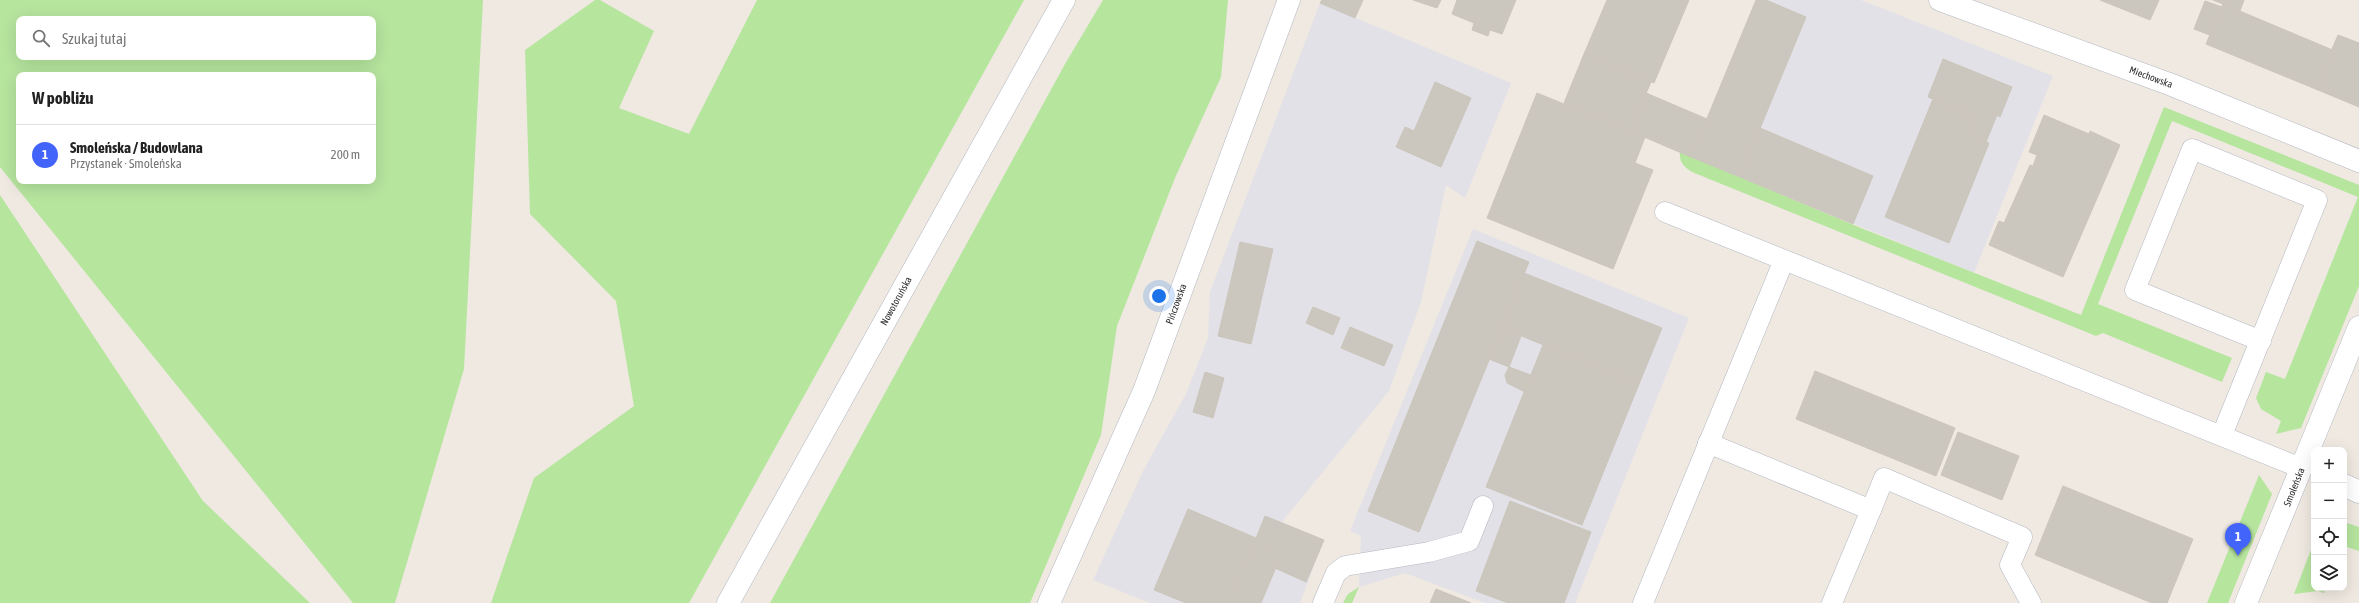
<!DOCTYPE html>
<html lang="pl">
<head>
<meta charset="utf-8">
<style>
	body { margin:0; font-family:"Asap Condensed",sans-serif; background:#f2f2f2; color:#222 }
	.controls { position:absolute; right:12px; bottom:12px; display:grid; overflow:hidden; border-radius:8px; box-shadow:0 4px 16px #0002 }
	.controls button { width:36px; height:36px; display:grid; place-items:center; padding:0; border:0; border-bottom:1px solid #e0e0e0; background:#fff; color:#222; font:20px sans-serif }
	.you { position:absolute; left:1159px; top:296px; width:14px; height:14px; margin:-10px; border:3px solid #fff; border-radius:50%; background:#1a73e8; box-shadow:0 0 0 6px #1a73e833 }
	.badge { display:grid; place-items:center; width:26px; height:26px; border-radius:50%; background:#4264fb; color:#fff; font-size:13px; font-weight:700 }
	.pin { position:absolute; translate:-50% -33px; filter:drop-shadow(0 1px 2px #0008) }
	.pin::after { content:''; position:absolute; top:21px; width:14px; height:12px; background:inherit; clip-path:polygon(0 0,100% 0,50% 100%) }
	.list { margin:0; padding:0; list-style:none }
	h2 { display:flex; justify-content:space-between; align-items:center; height:52px; margin:0; padding:0 16px; font-size:17px }
	h2 small { font-size:13px; font-weight:400; color:#767676 }
	.list li { display:grid; grid-template-columns:26px 1fr auto; gap:12px; align-items:center; box-sizing:border-box; height:60px; padding:0 16px; border-top:1px solid #e0e0e0 }
	.list b { display:block; font-size:15px; white-space:nowrap }
	.list p { margin:0; font-size:13px; white-space:nowrap; color:#767676 }
	.list em { font-size:13px; font-style:normal; color:#767676 }
	.icon { flex:none; width:22px; height:22px; fill:none; stroke:currentColor; stroke-width:2; stroke-linecap:round; stroke-linejoin:round }
	.map { position:relative; flex:none; width:2359px; height:603px; overflow:hidden }
	.search { position:absolute; background:#fff; box-shadow:0 4px 16px #0002; left:16px; top:16px; width:360px; height:44px; display:flex; align-items:center; gap:10px; box-sizing:border-box; padding:0 14px; border-radius:8px; color:#767676; font-size:15px }
	.panel { position:absolute; background:#fff; box-shadow:0 4px 16px #0002; left:16px; top:72px; width:360px; height:112px; border-radius:8px }
	.map>svg:first-child { display:block }
	.industrial { fill:#e3e1e8 }
	.green { fill:#b6e59e; fill-rule:evenodd }
	.building { fill:#cbc7bf; stroke:#cbc5ba }
	.lines { fill:none; stroke-linecap:round; stroke-linejoin:round }
	.service-casing { stroke:#b4b7c1; stroke-width:21 }
	.minor-casing { stroke:#b4b7c1; stroke-width:23 }
	.secondary-casing { stroke:#b4b7c1; stroke-width:23 }
	.service { stroke:#fff; stroke-width:20 }
	.minor { stroke:#fff; stroke-width:22 }
	.secondary { stroke:#fff; stroke-width:22 }
	.labels { text-anchor:middle; dominant-baseline:central; stroke-width:3; stroke-linejoin:round; paint-order:stroke }
	.street-label { font-size:10px; fill:#2e2e2e; stroke:#fff }
</style>
</head>
<body>
<div class="map">
<svg width="2359" height="603" viewBox="0 0 2359 603">
	<rect width="100%" height="100%" fill="#efe9e1"/>
	<!-- industrial -->
	<g class="industrial">
		<polygon points="1756,0 1861,0 2053,76 1974,273 1691,157"/>
		<polygon points="1320,3 1511,83 1465,198 1446,185 1421,302 1389,391 1282,522 1324,540 1300,603 1150,603 1093,580 1144,469 1186,394 1208,338 1210,292"/>
		<polygon points="1473,229 1689,318 1575,603 1485,603 1405,573 1359,587 1361,536 1350,531"/>
	</g>
	<!-- green -->
	<g class="green">
		<path d="M0,0H483L464,369L395,603H353L0,167ZM19,19H373V57H19ZM19,75H373V181H19Z"/>
		<polygon points="595,0 600,0 654,31 619,108 689,134 757,0 1024,0 689,603 491,603 534,478 634,406 616,301 530,214 525,50"/>
		<polygon points="1103,0 1228,0 1221,77 1175,178 1117,326 1101,435 1030,603 770,603 1065,64"/>
		<path d="M2164,107L2359,185V286L2301,428L2276,434L2281,421L2261,409L2256,398L2266,372L2285,379L2358,197L2172,121L2098,304L2232,358L2222,382L2103,333L2096,336L1692,172C1684,167 1679,162 1680,152L1861,228L2081,315Z"/>
		<polygon points="0,195 203,501 310,603 0,603"/>
		<polygon points="2259,475 2272,494 2228,603 2207,603"/>
		<polygon points="2344,522 2359,527 2359,551 2344,546"/>
		<polygon points="2314,542 2314,588 2326,588 2324,593 2318,591 2294,594"/>
		<polygon points="1359,587 1352,603 1343,603 1348,594"/>
	</g>
	<!-- building -->
	<g class="building">
		<polygon points="1322,0 1363,0 1355,18 1320,3"/>
		<polygon points="1413,0 1441,0 1437,8"/>
		<polygon points="1457,0 1516,0 1502,34 1490,30 1488,36 1472,30 1474,23 1452,14"/>
		<polygon points="1607,0 1689,0 1654,83 1584,54"/>
		<polygon points="1756,0 1766,0 1806,17 1740,177 1691,157"/>
		<polygon points="2100,0 2159,0 2150,20"/>
		<polygon points="2213,0 2244,0 2240,11"/>
		<polygon points="2205,1 2222,7 2210,35 2194,29"/>
		<polygon points="2223,4 2335,51 2318,90 2206,44"/>
		<polygon points="2338,35 2359,43 2359,107 2318,90 2335,51 2332,49"/>
		<polygon points="1584,54 1651,82 1630,131 1564,103"/>
		<polygon points="1943,59 2012,87 2000,117 1997,115 1986,142 1969,134 1976,117 1928,97"/>
		<polygon points="1435,82 1471,98 1441,167 1396,147 1405,127 1414,131"/>
		<polygon points="1537,93 1645,137 1635,163 1653,170 1613,269 1487,218"/>
		<polygon points="1646,93 1707,119 1691,157 1630,131"/>
		<polygon points="1933,99 1976,117 1969,134 1989,143 1949,243 1885,217"/>
		<polygon points="2044,115 2089,134 2090,131 2120,145 2063,277 1989,245 1999,221 2004,223 2030,165 2033,166 2037,155 2029,152"/>
		<polygon points="1760,128 1873,176 1853,224 1740,177"/>
		<polygon points="1477,241 1529,262 1419,532 1368,511"/>
		<polygon points="1240,242 1273,249 1251,344 1218,336"/>
		<polygon points="1524,273 1662,328 1639,384 1502,328"/>
		<polygon points="1313,307 1340,318 1333,335 1306,323"/>
		<polygon points="1350,327 1393,345 1384,366 1341,348"/>
		<polygon points="1502,328 1521,336 1509,367 1489,359"/>
		<polygon points="1543,345 1639,384 1582,525 1486,487"/>
		<polygon points="1509,367 1531,375 1525,392 1507,383 1505,375"/>
		<polygon points="1815,371 1955,428 1936,476 1796,419"/>
		<polygon points="1205,372 1224,378 1213,418 1193,412"/>
		<polygon points="1958,432 2019,456 2002,500 1941,475"/>
		<polygon points="2063,486 2193,539 2167,603 2152,603 2035,555"/>
		<polygon points="1510,501 1591,532 1564,603 1508,603 1476,591"/>
		<polygon points="1188,509 1256,538 1229,603 1186,603 1154,590"/>
		<polygon points="1265,516 1324,540 1306,582 1275,568 1282,553 1255,541"/>
		<polygon points="1255,541 1282,553 1261,603 1229,603"/>
		<polygon points="1436,589 1471,603 1430,603"/>
	</g>
	<g class="lines">
		<defs>
			<g id="service">
				<polyline points="1665,212 2301,468"/>
				<polyline points="2222,435 2317,200 2192,149 2135,290 2261,341"/>
				<polyline points="1708,443 1871,510 1832,603"/>
				<polyline points="1871,510 1884,478 2022,537 2010,565 2031,603"/>
				<polyline points="1323,603 1336,573 1345,566 1429,552 1469,541 1483,506"/>
				<polyline points="1643,603 1784,260"/>
			</g>
			<g id="minor">
				<polyline points="1940,0 2172,85 2359,161"/>
				<polyline points="2344,485 2359,492"/>
				<polyline points="1049,603 1144,391 1289,0"/>
				<polyline points="2246,603 2359,327"/>
			</g>
			<polyline id="secondary" points="728,603 1064,0"/>
		</defs>
		<!-- service casing -->
		<use href="#service" class="service-casing"/>
		<!-- minor casing -->
		<use href="#minor" class="minor-casing"/>
		<!-- secondary casing -->
		<use href="#secondary" class="secondary-casing"/>
		<!-- service -->
		<use href="#service" class="service"/>
		<!-- minor -->
		<use href="#minor" class="minor"/>
		<!-- secondary -->
		<use href="#secondary" class="secondary"/>
	</g>
	<g class="labels">
		<!-- street labels -->
		<g class="street-label">
			<text transform="translate(2151 77) rotate(20)">Miechowska</text>
			<text transform="translate(896 301) rotate(-61)">Nowotoruńska</text>
			<text transform="translate(1176 304) rotate(-70)">Pińczowska</text>
			<text transform="translate(2294 487) rotate(-68)">Smoleńska</text>
		</g>
	</g>
</svg>
<div class="controls">
<button>+</button>
<button>−</button>
<button><svg class="icon" aria-label="locate" viewBox="0 0 24 24"><circle cx="12" cy="12" r="6"/><path d="M12 2v4M12 18v4M2 12h4M18 12h4"/></svg></button>
<button><svg class="icon" aria-label="layers" viewBox="0 0 24 24"><path d="M12 4l9 5-9 5-9-5zM3 14l9 5 9-5"/></svg></button>
</div>
<div class="you"></div>
<div class="pin badge" style="left:2238px;top:556px">1</div>
<div class="search"><svg class="icon" aria-label="search" viewBox="0 0 24 24"><circle cx="10" cy="10" r="6"/><path d="M15 15l6 6"/></svg>Szukaj tutaj</div>
<section class="panel">
<h2>W pobliżu<small></small></h2>
<ul class="list">
<li><span class="badge">1</span><div><b>Smoleńska / Budowlana</b><p>Przystanek · Smoleńska</p></div><em>200 m</em></li>
</ul>
</section>
</div>
</body>
</html>
